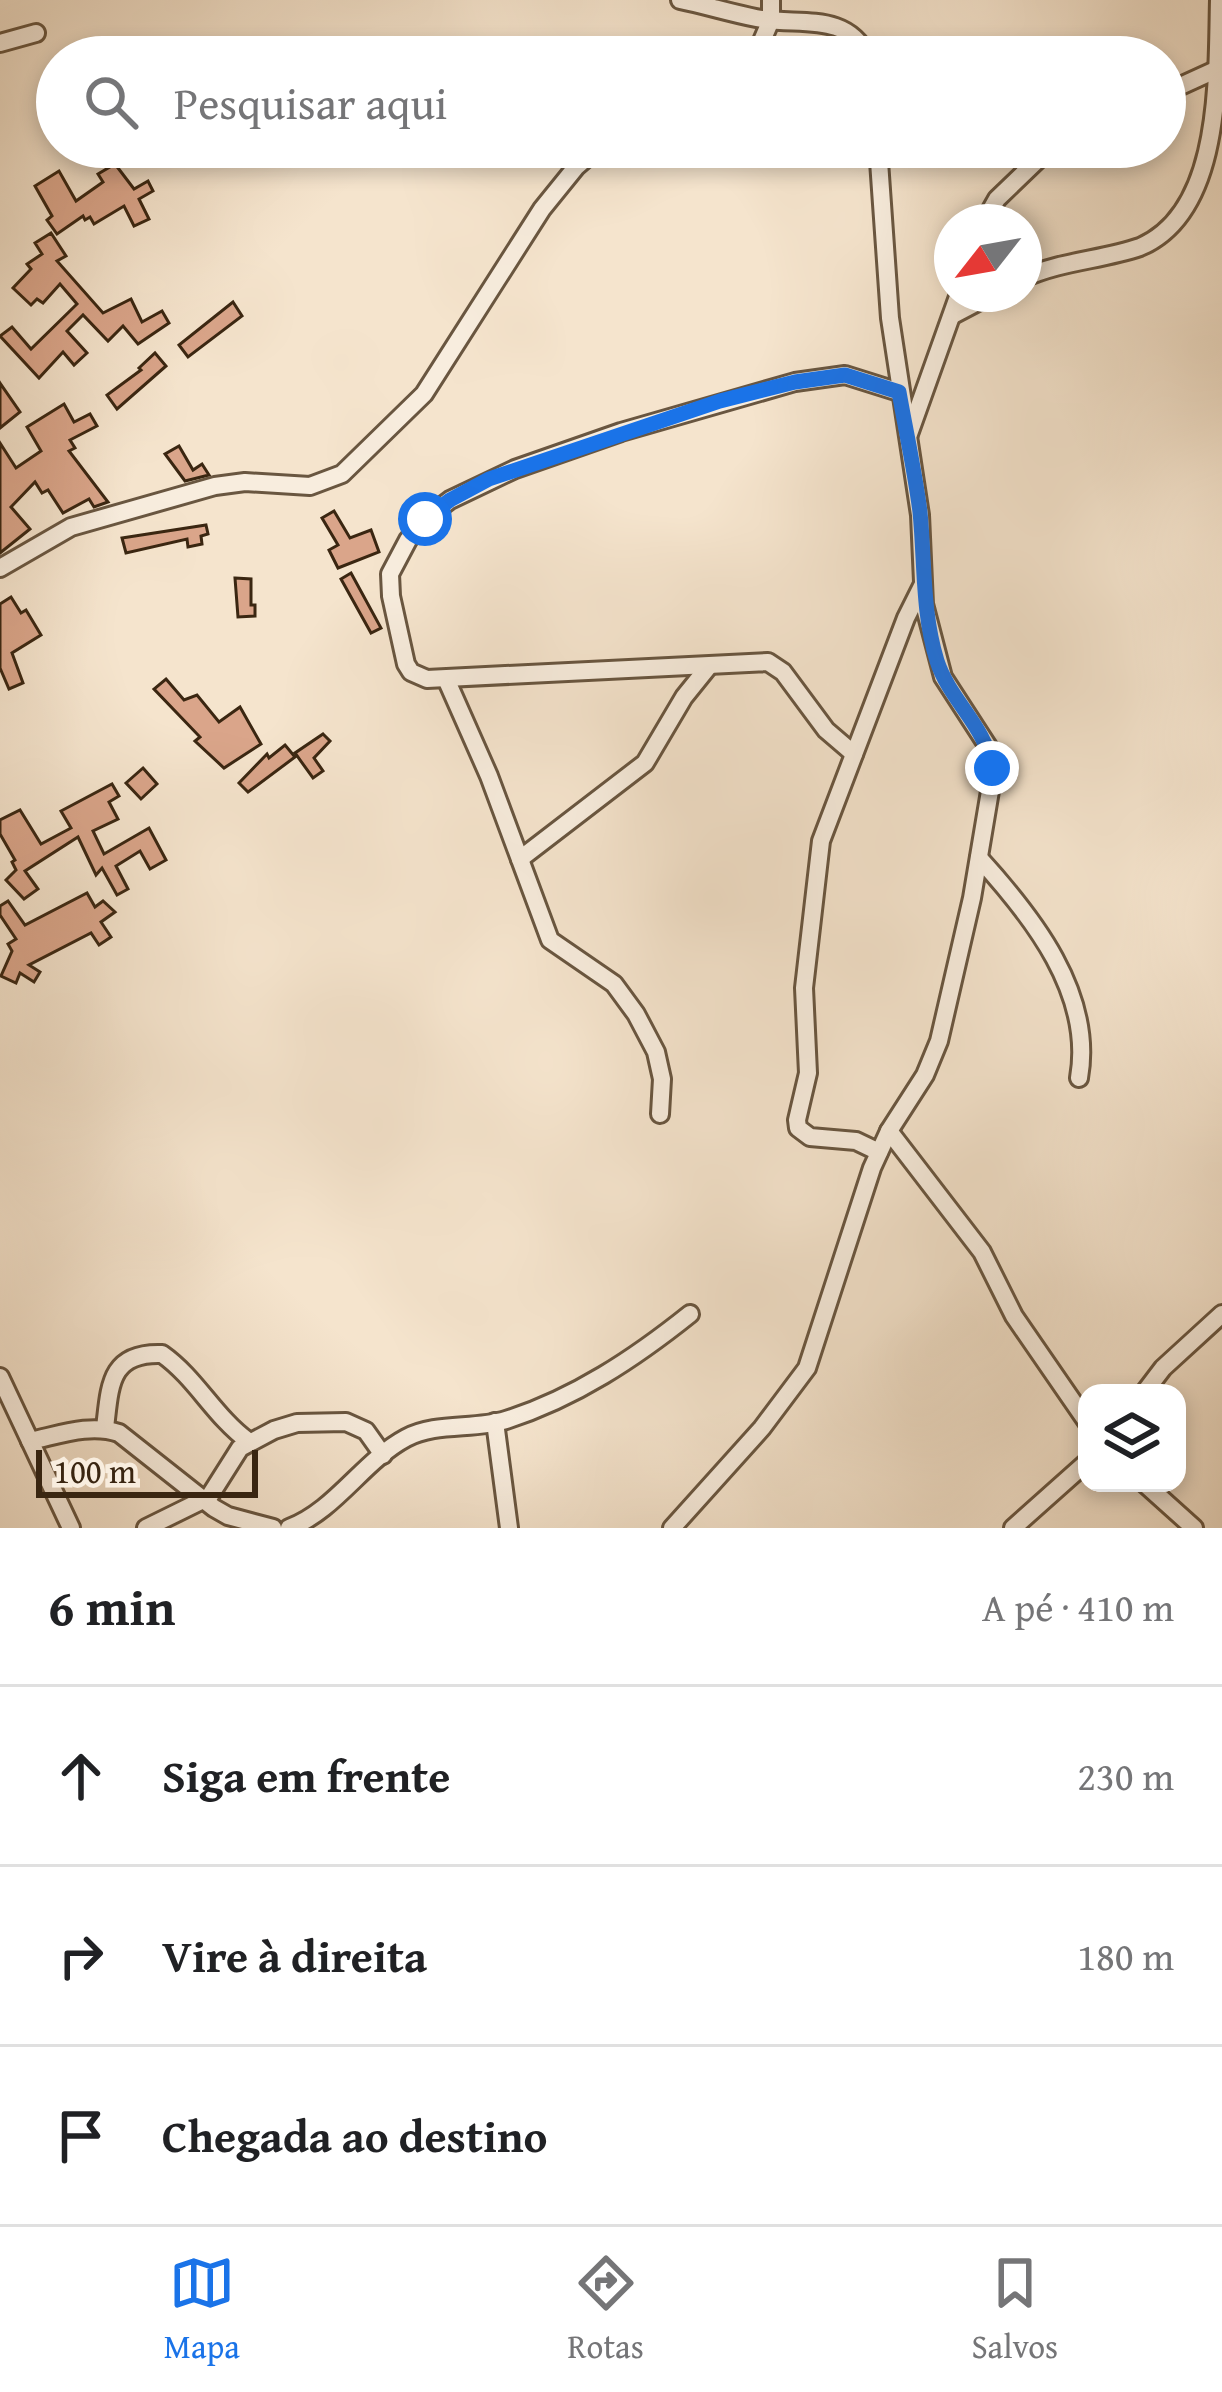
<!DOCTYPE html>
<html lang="pt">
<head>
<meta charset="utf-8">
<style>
	body { margin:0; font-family:"Gentium Book Plus",serif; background:#f2f2f2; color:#202124 }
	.controls { position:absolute; right:36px; bottom:36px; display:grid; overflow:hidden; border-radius:24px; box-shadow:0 6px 18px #0003 }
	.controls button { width:108px; height:108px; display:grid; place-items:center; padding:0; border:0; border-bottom:3px solid #e0e0e0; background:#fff; color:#202124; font:60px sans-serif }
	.compass { position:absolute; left:934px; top:204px; width:108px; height:108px; border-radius:50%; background:#fff; box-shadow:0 6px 18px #0003; rotate:239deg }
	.scale { position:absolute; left:36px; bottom:30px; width:222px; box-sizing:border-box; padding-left:12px; border:6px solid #3a2611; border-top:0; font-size:33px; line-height:42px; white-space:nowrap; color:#3a2611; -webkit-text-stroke:9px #f8edde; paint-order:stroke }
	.stop { position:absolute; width:36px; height:36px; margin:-27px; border:9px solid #1a73e8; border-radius:50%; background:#fff }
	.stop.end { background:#1a73e8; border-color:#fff; box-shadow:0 3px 12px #0008 }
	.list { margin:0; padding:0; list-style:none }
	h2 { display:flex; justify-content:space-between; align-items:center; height:156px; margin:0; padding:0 48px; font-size:51px }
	h2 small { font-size:39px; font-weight:400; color:#757577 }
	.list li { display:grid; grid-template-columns:78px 1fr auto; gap:36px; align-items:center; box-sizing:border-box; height:180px; padding:0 48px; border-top:3px solid #e0e0e0 }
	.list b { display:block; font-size:45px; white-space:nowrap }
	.list em { font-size:39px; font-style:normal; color:#757577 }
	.icon { flex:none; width:66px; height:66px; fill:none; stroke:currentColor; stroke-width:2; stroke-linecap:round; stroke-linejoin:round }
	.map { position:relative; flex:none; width:1222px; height:1528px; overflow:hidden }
	.search { position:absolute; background:#fff; box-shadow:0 6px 18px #0003; left:36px; right:36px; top:36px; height:132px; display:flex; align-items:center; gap:30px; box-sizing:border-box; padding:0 42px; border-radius:66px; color:#757577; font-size:45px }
	.sheet { height:696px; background:#fff }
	nav { display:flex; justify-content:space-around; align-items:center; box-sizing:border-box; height:168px; border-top:3px solid #e0e0e0; background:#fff; font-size:33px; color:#757577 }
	nav a { display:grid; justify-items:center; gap:6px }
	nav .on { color:#1a73e8 }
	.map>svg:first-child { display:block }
	.building { fill:#daa58a; stroke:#3a2611; stroke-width:3 }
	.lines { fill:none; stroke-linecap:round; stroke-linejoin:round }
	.street-casing { stroke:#695640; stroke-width:22 }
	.street { stroke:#f8edde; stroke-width:16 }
	.route { stroke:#1a73e8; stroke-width:15 }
</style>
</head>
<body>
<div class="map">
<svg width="1222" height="1528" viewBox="0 0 1222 1528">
	<rect width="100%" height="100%" fill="#f5e4cd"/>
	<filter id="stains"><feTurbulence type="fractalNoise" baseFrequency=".00167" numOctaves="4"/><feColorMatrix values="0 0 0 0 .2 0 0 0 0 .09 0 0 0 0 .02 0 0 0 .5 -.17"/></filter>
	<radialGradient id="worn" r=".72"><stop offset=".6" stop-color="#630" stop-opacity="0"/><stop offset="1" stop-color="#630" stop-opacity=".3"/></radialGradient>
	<!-- building -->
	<g class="building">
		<polygon points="115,164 134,189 148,181 153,191 139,199 149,219 134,226 124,206 94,224 90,217 85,220 83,216 57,234 47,220 52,216 35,186 59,171 76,201 103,182 98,174"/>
		<polygon points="51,233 66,256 57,261 103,313 131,299 142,322 162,311 169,323 138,344 123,326 108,341 83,315 67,331 87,353 74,365 63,352 39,378 0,336 12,327 31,349 77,304 60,284 43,303 37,299 31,305 13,288 31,269 27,264 42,254 35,243"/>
		<polygon points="233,302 242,316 188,357 179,345"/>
		<polygon points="155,353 166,366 117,409 107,395 141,370 139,368"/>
		<polygon points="0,383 20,412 0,428"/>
		<polygon points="64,404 74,422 90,414 97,426 70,440 75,448 69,451 108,502 94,507 89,499 63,513 48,490 42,493 35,482 11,507 30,529 0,553 0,443 16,468 41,451 27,427"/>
		<polygon points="179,446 193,470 202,464 209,475 185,481 165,454"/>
		<polygon points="334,511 350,538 371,530 379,552 338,568 329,550 338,545 322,518"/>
		<polygon points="206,525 208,534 201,536 202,544 188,547 187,539 126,553 122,538"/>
		<polygon points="351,573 381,628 371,633 341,579"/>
		<polygon points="235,578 251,579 251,605 255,605 255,616 238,617"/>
		<polygon points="11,597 21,613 26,610 41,635 12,653 23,683 9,689 0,668 0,604"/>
		<polygon points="166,679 184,700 197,695 219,722 240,707 261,744 224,768 195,741 200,737 154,689"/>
		<polygon points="323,734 330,741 314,758 323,771 313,778 295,753"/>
		<polygon points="285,745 295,757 248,792 239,783 267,754 269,758"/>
		<polygon points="143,768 157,784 141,799 126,783"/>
		<polygon points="112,784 119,796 109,802 118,819 93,831 104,854 149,828 166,860 150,869 140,851 116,866 128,889 117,895 102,868 96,875 78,837 25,871 38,889 24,899 6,880 16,870 12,862 15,860 0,834 0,820 20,810 41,844 71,828 61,811"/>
		<polygon points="87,893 95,907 103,901 115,912 101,922 111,937 99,945 91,933 29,965 40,972 34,982 20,973 16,983 1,976 12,951 8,944 16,939 0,915 0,906 8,901 25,925"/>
	</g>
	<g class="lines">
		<defs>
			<g id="street">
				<path d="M680,0C705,5 730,13 756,18C798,27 846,10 868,57"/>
				<polyline points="0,43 36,33"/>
				<polyline points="755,57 771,20 771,0"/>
				<polyline points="1165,93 1222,67"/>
				<polyline points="984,222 997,199 1051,147"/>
				<path d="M1024,278C1061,261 1102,260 1140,247C1222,212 1217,80 1219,0"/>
				<polyline points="953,315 993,294"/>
				<polyline points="909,434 959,294"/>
				<polyline points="0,568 71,527 215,486 245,482 310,486 342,474 424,394 542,209 576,167 599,147"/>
				<polyline points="447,681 489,776 550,940 614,984 636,1014 656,1052 662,1079 660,1114"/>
				<polyline points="854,754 826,730 783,672 768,662 427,679 411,672 406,664 391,596 390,574 408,540 425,519 450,500 515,469 621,432 795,382 845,375 899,392"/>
				<path d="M979,858C1032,916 1094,994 1079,1078"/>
				<polyline points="520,859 645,763 684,697 709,666"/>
				<polyline points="889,1131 982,1252 1014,1316 1087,1422"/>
				<polyline points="879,1152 856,1141 810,1137 798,1128 797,1120 808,1073 804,988 821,841 906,618 922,586"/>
				<polyline points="0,1377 71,1528"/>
				<polyline points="1144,1393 1163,1368 1222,1314"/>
				<polyline points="495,1422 509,1528"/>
				<path d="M105,1428C110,1386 109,1352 162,1354C196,1378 214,1416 248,1441"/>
				<path d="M30,1441C59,1435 90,1423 119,1433L214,1508L228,1516L273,1528"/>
				<polyline points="1144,1483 1194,1528"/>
				<polyline points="146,1528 209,1497 240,1448 274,1430 297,1423 346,1422 366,1431 383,1455"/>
				<path d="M289,1528C335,1511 363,1461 406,1438C436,1422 474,1430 506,1420C575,1398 635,1358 690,1314"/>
				<polyline points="672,1528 762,1428 807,1368 872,1168 889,1131 925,1075 939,1041 972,898 990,791 989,748 943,677 924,604 920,515 890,318 878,147"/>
				<polyline points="1013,1528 1087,1462"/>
			</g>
		</defs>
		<!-- street casing -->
		<use href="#street" class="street-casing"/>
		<!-- street -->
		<use href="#street" class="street"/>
	</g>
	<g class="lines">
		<!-- route -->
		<path class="route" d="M425,519L450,500L489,479L720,401L795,382L845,375L899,392C906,432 915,472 920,512C925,563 922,612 937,661C950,701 986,726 992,768"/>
	</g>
	<rect width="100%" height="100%" filter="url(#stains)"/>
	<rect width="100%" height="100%" fill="url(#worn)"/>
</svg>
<div class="controls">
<button><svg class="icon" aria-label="layers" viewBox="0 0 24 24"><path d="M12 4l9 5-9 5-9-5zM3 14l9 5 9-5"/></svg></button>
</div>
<svg class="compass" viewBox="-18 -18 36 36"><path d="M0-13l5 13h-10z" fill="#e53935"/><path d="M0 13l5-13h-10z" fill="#757577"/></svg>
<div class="scale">100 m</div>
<div class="stop" style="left:425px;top:519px"></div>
<div class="stop end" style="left:992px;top:768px"></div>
<div class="search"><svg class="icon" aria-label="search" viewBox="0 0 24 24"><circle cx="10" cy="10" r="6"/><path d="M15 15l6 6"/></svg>Pesquisar aqui</div>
</div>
<section class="sheet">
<h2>6 min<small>A pé · 410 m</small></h2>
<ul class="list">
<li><svg class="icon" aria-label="ahead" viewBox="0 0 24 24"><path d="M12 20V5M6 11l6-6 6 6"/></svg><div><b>Siga em frente</b></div><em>230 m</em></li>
<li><svg class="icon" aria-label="right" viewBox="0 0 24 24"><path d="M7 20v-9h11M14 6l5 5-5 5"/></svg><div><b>Vire à direita</b></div><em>180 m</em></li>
<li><svg class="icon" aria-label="arrive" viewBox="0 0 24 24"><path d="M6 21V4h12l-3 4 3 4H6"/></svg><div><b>Chegada ao destino</b></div></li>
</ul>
</section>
<nav>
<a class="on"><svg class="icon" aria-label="map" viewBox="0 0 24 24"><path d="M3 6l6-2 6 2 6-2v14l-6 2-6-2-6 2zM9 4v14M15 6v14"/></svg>Mapa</a>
<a><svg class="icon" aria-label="directions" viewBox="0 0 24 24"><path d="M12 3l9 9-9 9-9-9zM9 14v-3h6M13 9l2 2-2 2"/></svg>Rotas</a>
<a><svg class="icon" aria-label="saved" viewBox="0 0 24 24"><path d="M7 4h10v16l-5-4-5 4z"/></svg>Salvos</a>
</nav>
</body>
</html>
